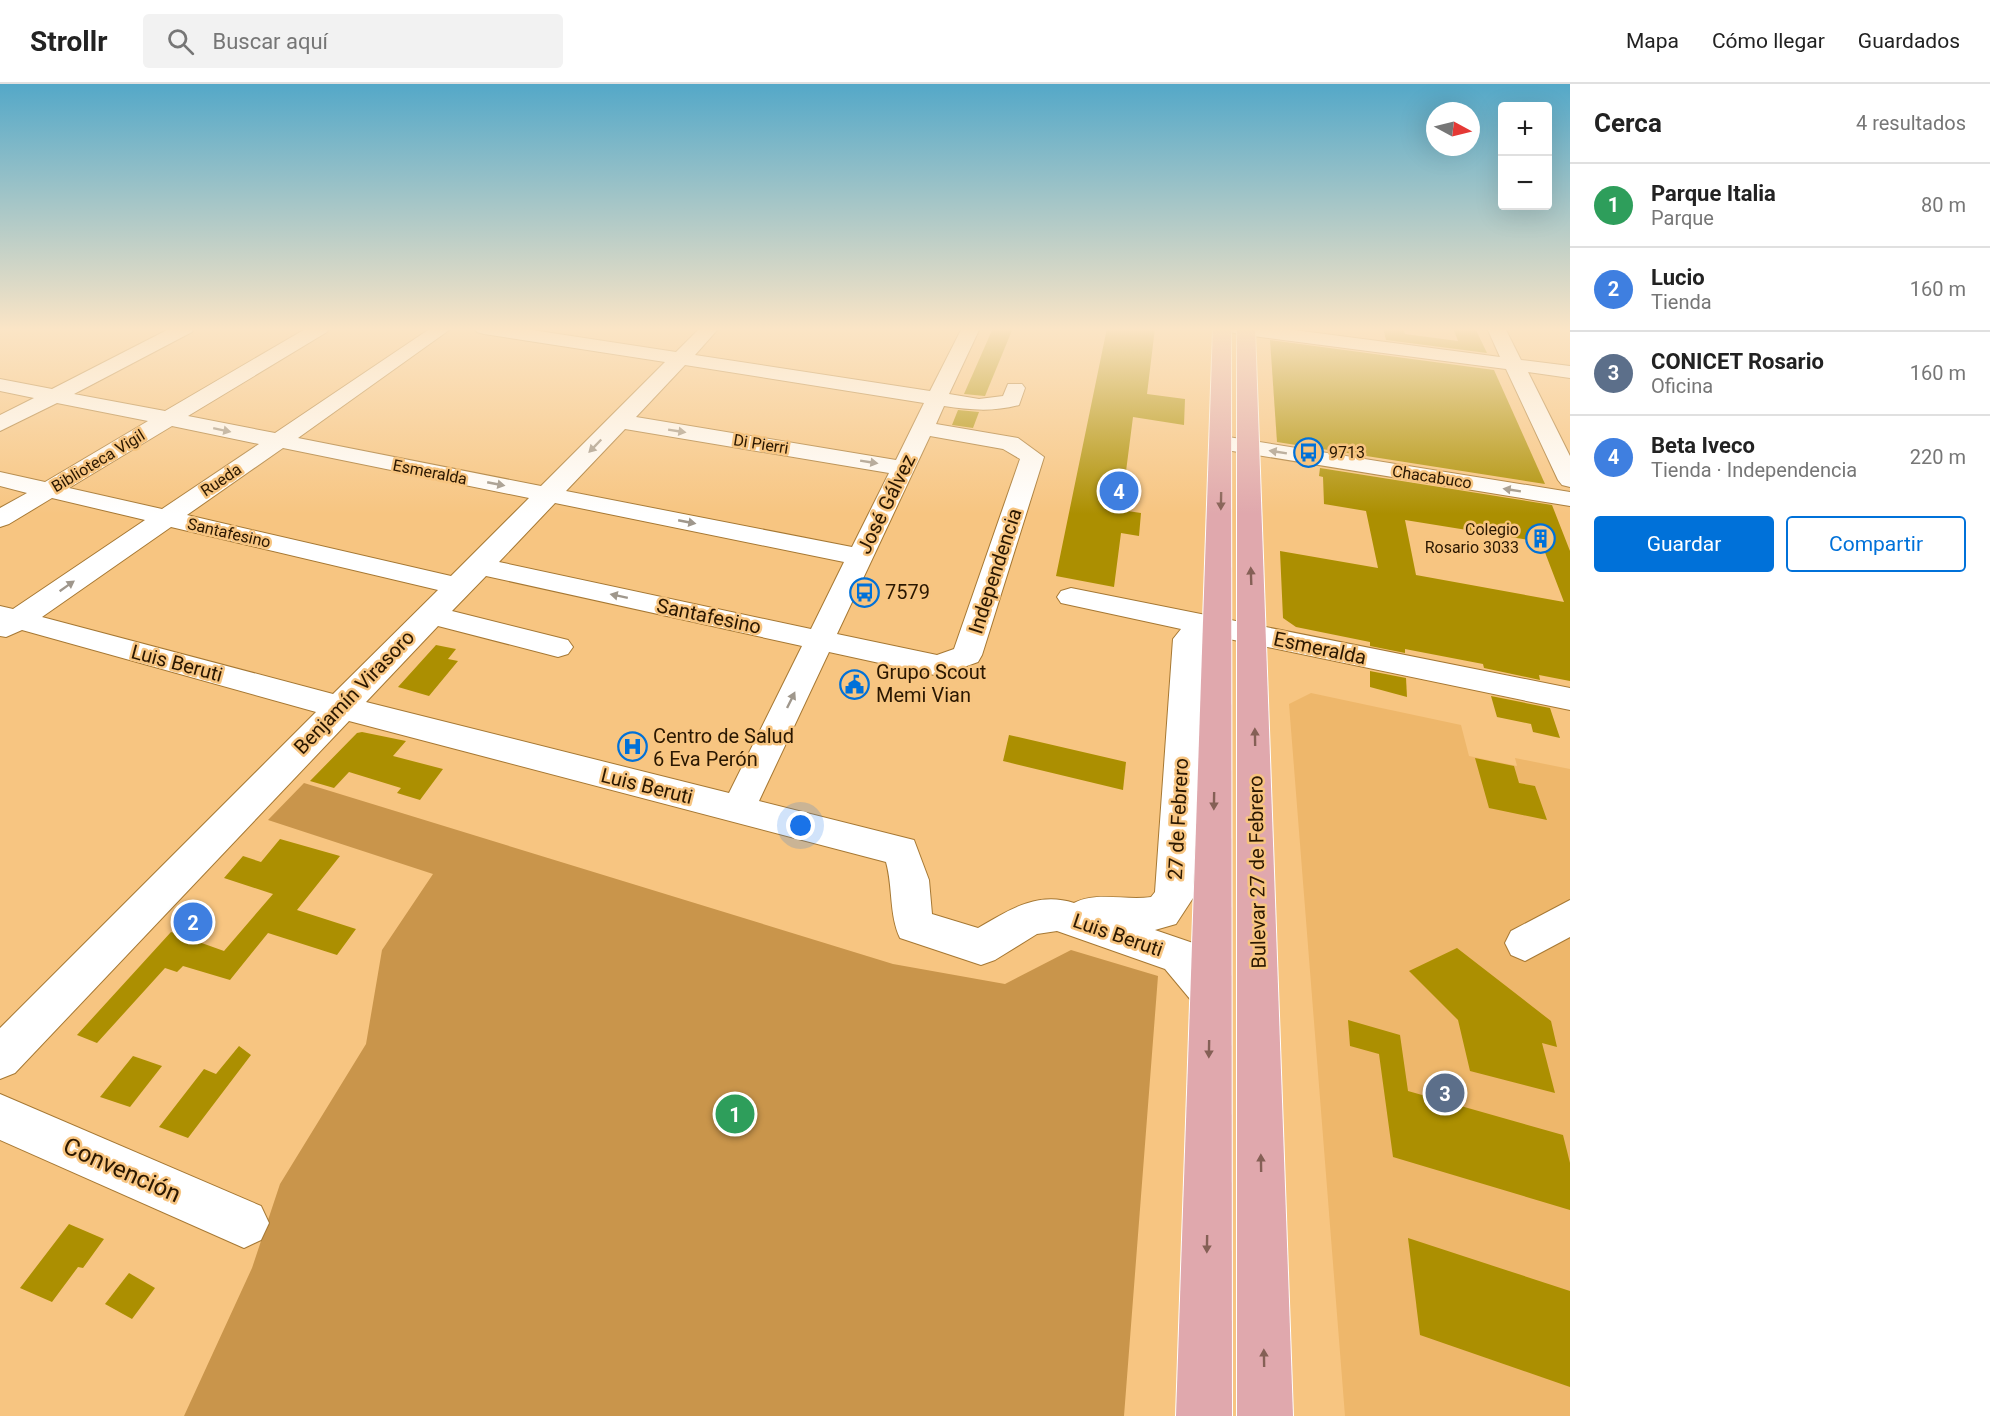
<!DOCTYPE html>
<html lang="es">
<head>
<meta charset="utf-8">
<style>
	body { margin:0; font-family:Roboto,sans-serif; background:#f2f2f2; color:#222 }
	.controls { position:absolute; right:18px; top:18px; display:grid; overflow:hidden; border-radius:6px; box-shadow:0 6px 24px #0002 }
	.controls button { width:54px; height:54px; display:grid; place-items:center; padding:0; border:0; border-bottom:2px solid #e0e0e0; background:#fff; color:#222; font:30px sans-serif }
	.compass { position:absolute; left:1426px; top:18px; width:54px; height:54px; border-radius:50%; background:#fff; box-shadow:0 6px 24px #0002; rotate:97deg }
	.you { position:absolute; left:801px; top:742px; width:21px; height:21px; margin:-15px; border:4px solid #fff; border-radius:50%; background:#1a73e8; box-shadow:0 0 0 9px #1a73e833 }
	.badge { display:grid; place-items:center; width:39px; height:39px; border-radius:50%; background:#0071d9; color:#fff; font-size:20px; font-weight:700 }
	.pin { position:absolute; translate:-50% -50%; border:3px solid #fff; box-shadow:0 2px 6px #0006 }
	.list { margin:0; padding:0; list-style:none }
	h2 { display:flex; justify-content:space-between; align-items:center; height:78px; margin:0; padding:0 24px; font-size:26px }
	h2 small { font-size:20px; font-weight:400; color:#767676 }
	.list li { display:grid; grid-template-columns:39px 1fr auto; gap:18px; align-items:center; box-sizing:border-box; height:84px; padding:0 24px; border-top:2px solid #e0e0e0 }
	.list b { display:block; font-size:22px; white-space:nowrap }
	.list p { margin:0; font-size:20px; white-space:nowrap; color:#767676 }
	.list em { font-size:20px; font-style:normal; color:#767676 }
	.actions { display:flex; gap:12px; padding:18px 24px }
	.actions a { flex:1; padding:14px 0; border:2px solid #0071d9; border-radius:6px; text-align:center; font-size:21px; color:#0071d9 }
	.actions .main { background:#0071d9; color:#fff }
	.icon { flex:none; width:33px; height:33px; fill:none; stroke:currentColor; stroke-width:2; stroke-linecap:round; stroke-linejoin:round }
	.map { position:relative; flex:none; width:1570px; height:1332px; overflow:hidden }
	header { display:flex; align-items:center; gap:36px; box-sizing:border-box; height:84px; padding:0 30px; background:#fff; border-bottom:2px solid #e0e0e0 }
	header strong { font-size:28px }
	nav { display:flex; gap:33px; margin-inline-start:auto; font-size:21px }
	.search { width:420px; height:54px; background:#f2f2f2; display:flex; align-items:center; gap:15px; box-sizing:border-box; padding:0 21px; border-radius:6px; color:#767676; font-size:22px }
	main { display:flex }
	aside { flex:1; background:#fff }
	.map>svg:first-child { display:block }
	.built { fill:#eeb76b }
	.green { fill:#c9954b }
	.building { fill:#ac8f01; fill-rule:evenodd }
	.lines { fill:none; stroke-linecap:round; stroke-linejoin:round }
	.minor-casing { stroke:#a67833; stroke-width:2 }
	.major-casing { stroke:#fff; stroke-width:2 }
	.minor { fill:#fff; fill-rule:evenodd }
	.major { fill:#e0a8ad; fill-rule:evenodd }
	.oneway { fill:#9f978c }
	.oneway2 { fill:#856056 }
	.labels { text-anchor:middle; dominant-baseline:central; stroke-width:5; stroke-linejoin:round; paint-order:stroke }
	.far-street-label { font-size:16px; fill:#2a1700; stroke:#f7c581 }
	.far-poi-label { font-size:16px; fill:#2a1700; stroke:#f7c581; text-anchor:start }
	.street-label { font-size:20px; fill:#2a1700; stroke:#f7c581 }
	.poi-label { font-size:20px; fill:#2a1700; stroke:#f7c581; text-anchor:start }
	.near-street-label { font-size:24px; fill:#2a1700; stroke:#f7c581 }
</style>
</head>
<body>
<header>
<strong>Strollr</strong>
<div class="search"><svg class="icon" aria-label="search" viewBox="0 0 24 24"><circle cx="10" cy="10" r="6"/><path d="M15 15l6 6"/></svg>Buscar aquí</div>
<nav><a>Mapa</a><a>Cómo llegar</a><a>Guardados</a></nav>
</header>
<main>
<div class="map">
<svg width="1570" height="1332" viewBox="0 0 1570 1332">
	<rect width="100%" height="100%" fill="#f7c581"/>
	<!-- built -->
	<polygon class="built" points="1311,609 1461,641 1469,672 1517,682 1515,674 1570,685 1570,1332 1345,1332 1289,620"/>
	<!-- green -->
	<polygon class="green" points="304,699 893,880 1005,900 1071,866 1158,892 1124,1332 184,1332 252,1184 280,1100 366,960 382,866 433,790 268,736"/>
	<!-- building -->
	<g class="building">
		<polygon points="993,244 1013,244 985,312 964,310"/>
		<polygon points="1107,244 1155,244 1147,310 1185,315 1184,341 1133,333 1121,426 1141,429 1139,452 1121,449 1114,503 1056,492"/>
		<polygon points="1383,244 1403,244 1405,250 1458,257 1453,244 1475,244 1487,269 1386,256"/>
		<polygon points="1270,256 1494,286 1545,400 1277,358"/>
		<polygon points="958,326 979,328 973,344 952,341"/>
		<path d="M1320,384L1552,421L1570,467V597L1539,591L1540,596L1484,584L1483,580L1405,565V569L1370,562V558L1296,543L1283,534L1280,467L1378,484L1366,427L1324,420L1323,393L1319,392ZM1405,436L1541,458L1564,518L1416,491Z"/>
		<polygon points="436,561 456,565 448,575 458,577 429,612 398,603"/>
		<polygon points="1370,587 1406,594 1407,613 1370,603"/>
		<polygon points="1491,612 1550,624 1560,654 1533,648 1531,640 1497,633"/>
		<polygon points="362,648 406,657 393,672 443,685 420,716 397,709 401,704 349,688 334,704 310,697 357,649"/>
		<polygon points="1009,651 1126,678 1123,706 1003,677"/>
		<polygon points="1475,674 1514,682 1519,699 1535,702 1547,736 1489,724"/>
		<polygon points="280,755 340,772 297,826 356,845 337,871 268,849 230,896 183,882 177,888 165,884 97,959 77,951 171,848 224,867 273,810 224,794 243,772 261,778"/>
		<polygon points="1457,864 1551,937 1557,963 1542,959 1555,1009 1470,987 1458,936 1409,887"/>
		<polygon points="1348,936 1400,951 1408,1007 1563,1051 1570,1079 1570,1126 1393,1073 1379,970 1350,962"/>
		<polygon points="239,962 251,971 188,1054 159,1043 204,985 216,990"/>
		<polygon points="133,972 162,982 130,1023 100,1013"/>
		<polygon points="69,1140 104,1155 83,1184 78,1183 52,1218 20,1204"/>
		<polygon points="1408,1154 1570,1207 1570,1303 1420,1251"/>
		<polygon points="129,1189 155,1204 132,1235 105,1220"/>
	</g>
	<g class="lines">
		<defs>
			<g id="minor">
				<path d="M171,244H194L192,248L74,310L165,327L307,244H329L327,248L188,332L275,349L431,244H452L298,354L541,402L665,278L484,250L477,248L475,244H519L676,268L700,244H719L695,271L930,307L962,244H980L949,310L979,315L1003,312L1008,300H1022L1025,304L1019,321C993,328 970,326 944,322L936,340L1018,354L1044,373L982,571L978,578L939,592L829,568L759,717L914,756L929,796L932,830L978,844C1009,826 1037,807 1074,819C1097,807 1126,817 1151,813L1155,808L1173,555L1181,545L1061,519L1057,513L1061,507L1071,504L1570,604V626L1210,551L1203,558L1193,814L1176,840L1155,846L1193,859L1225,893L1231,907L1225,921L1210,926L1195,921L1165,885L1057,847L1037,850L995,876L981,881L900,854C889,831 893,803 886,778L349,637L15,989L0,995V944L316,628L22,546L6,553L0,552V522L13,525L145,436L52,414L9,440L0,443V424L27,409L0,402V388L45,398L148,337L57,319L0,347V331L34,314L0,307V295L52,305ZM685,281L924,319L896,376L636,333ZM172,342L259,360L162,425L69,404ZM625,345L889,389L852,463L566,407ZM930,352L1003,365L1020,375L954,565L937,571L837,550ZM283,364L529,414L451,492L187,431ZM555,419L844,478L811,545L499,478ZM171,443L438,506L333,610L42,533ZM486,492L802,562L729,709L366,618L438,542L558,573L568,570L573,563L568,556L452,527Z"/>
				<polygon points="1229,244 1279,244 1500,273 1487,244 1505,244 1521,276 1570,282 1570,294 1528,288 1570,372 1570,403 1562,401 1558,396 1506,285 1238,250 1231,248"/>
				<polygon points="1222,352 1570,408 1570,422 1214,364 1211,359 1214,354"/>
				<polygon points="1570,816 1570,853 1525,877 1511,871 1505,859 1511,847"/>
				<polygon points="0,1010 261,1122 269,1139 261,1156 244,1164 0,1056"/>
			</g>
			<g id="major">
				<polygon points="1213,244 1231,244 1232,1332 1176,1332"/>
				<polygon points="1237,244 1255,244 1293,1332 1237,1332"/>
			</g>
		</defs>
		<!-- minor casing -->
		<use href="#minor" class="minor-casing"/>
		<!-- major casing -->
		<use href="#major" class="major-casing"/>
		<!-- minor -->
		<use href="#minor" class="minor"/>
		<!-- major -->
		<use href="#major" class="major"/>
	</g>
	<!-- one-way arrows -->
	<defs><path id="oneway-solid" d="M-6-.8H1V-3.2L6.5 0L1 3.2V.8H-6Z" transform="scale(1.5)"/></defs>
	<g class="oneway">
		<use href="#oneway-solid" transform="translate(222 346) rotate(12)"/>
		<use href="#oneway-solid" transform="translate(677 347) rotate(9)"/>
		<use href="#oneway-solid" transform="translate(595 362) rotate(134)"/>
		<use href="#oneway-solid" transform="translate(1278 368) rotate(-171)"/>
		<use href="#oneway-solid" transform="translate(869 378) rotate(9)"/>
		<use href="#oneway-solid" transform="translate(496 400) rotate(11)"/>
		<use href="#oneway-solid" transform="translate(1512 406) rotate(-171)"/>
		<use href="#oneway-solid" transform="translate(687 438) rotate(11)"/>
		<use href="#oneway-solid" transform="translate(67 502) rotate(-35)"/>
		<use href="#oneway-solid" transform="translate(619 512) rotate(-168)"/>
		<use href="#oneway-solid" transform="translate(791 616) rotate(-64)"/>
	</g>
	<g class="oneway2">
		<use href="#oneway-solid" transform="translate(1221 417) rotate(91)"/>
		<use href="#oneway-solid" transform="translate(1251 492) rotate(-92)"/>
		<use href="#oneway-solid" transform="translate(1255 653) rotate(-91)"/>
		<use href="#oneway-solid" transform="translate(1214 717) rotate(91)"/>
		<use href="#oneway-solid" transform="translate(1209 965) rotate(91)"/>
		<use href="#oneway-solid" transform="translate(1261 1079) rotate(-91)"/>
		<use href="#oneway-solid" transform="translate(1207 1160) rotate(91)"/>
		<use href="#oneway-solid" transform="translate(1264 1274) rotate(-91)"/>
	</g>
	<!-- sky -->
	<linearGradient id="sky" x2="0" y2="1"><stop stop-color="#54a8c8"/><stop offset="0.57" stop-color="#fbe5c6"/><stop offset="1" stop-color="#fbe5c6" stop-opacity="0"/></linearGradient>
	<rect width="1570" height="430" fill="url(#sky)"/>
	<!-- icons -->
	<defs>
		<symbol id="bus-ring" viewBox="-11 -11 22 22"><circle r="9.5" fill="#f7c581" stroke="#0071d9" stroke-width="1.5"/><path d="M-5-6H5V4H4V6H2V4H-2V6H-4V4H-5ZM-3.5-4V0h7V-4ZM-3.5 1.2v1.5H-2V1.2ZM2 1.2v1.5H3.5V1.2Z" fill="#0071d9"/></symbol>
		<symbol id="building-ring" viewBox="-11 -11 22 22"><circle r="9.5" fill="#f7c581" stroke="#0071d9" stroke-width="1.5"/><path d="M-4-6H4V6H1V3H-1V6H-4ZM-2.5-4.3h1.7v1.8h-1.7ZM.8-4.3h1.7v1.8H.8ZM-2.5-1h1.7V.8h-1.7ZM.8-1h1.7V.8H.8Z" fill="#0071d9"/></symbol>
		<symbol id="civic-ring" viewBox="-11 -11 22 22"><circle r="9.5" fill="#f7c581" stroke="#0071d9" stroke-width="1.5"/><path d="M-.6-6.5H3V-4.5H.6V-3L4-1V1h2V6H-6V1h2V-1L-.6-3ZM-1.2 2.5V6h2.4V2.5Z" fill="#0071d9"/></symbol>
		<symbol id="hospital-ring" viewBox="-11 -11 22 22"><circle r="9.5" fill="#f7c581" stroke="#0071d9" stroke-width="1.5"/><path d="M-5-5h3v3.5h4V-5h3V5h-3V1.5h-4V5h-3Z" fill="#0071d9"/></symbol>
	</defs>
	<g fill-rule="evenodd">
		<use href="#bus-ring" x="1292" y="352" width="33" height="33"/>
		<use href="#building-ring" x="1524" y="438" width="33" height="33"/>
		<use href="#bus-ring" x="848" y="492" width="33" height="33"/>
		<use href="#civic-ring" x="838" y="584" width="33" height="33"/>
		<use href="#hospital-ring" x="616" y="646" width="33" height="33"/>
	</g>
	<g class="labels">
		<!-- far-street labels -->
		<g class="far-street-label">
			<text transform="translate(761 360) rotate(9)">Di Pierri</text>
			<text transform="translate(98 377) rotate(-31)">Biblioteca Vigil</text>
			<text transform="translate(430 388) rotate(11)">Esmeralda</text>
			<text transform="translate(1432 393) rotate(9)">Chacabuco</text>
			<text transform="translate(221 396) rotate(-34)">Rueda</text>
			<text transform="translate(229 449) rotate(13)">Santafesino</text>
		</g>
		<!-- far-poi labels -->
		<g class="far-poi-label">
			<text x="1329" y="368">9713</text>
			<text x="1519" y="445" text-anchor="end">Colegio<tspan x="1519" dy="18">Rosario 3033</tspan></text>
		</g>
		<!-- street labels -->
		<g class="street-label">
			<text transform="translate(886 420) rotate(-64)">José Gálvez</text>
			<text transform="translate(995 487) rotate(-72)">Independencia</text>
			<text transform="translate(709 532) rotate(12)">Santafesino</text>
			<text transform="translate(1320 564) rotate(12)">Esmeralda</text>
			<text transform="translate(177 579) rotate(15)">Luis Beruti</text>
			<text transform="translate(354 608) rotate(-46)">Benjamín Virasoro</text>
			<text transform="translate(647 702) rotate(14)">Luis Beruti</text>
			<text transform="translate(1178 735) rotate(-87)">27 de Febrero</text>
			<text transform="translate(1257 788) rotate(-91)">Bulevar 27 de Febrero</text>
			<text transform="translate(1118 851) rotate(19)">Luis Beruti</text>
		</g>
		<!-- poi labels -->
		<g class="poi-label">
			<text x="885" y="508">7579</text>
			<text x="876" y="588">Grupo Scout<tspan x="876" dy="23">Memi Vian</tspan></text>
			<text x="653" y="652">Centro de Salud<tspan x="653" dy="23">6 Eva Perón</tspan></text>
		</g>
		<!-- near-street labels -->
		<g class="near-street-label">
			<text transform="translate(122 1086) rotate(24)">Convención</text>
		</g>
	</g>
</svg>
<div class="controls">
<button>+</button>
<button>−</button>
</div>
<svg class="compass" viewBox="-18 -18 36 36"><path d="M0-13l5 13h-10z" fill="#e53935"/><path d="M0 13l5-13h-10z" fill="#767676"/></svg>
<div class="you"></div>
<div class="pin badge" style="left:735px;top:1030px;background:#2e9e5b">1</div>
<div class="pin badge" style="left:193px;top:838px;background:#3f7fe0">2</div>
<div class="pin badge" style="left:1445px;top:1009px;background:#5c6f8a">3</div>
<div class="pin badge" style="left:1119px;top:407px;background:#3f7fe0">4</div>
</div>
<aside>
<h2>Cerca<small>4 resultados</small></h2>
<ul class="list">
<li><span class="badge" style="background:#2e9e5b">1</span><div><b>Parque Italia</b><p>Parque</p></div><em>80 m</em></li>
<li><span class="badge" style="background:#3f7fe0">2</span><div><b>Lucio</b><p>Tienda</p></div><em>160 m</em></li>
<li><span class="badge" style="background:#5c6f8a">3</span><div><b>CONICET Rosario</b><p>Oficina</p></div><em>160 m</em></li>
<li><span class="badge" style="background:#3f7fe0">4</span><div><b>Beta Iveco</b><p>Tienda · Independencia</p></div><em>220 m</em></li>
</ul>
<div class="actions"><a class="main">Guardar</a><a>Compartir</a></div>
</aside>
</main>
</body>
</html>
